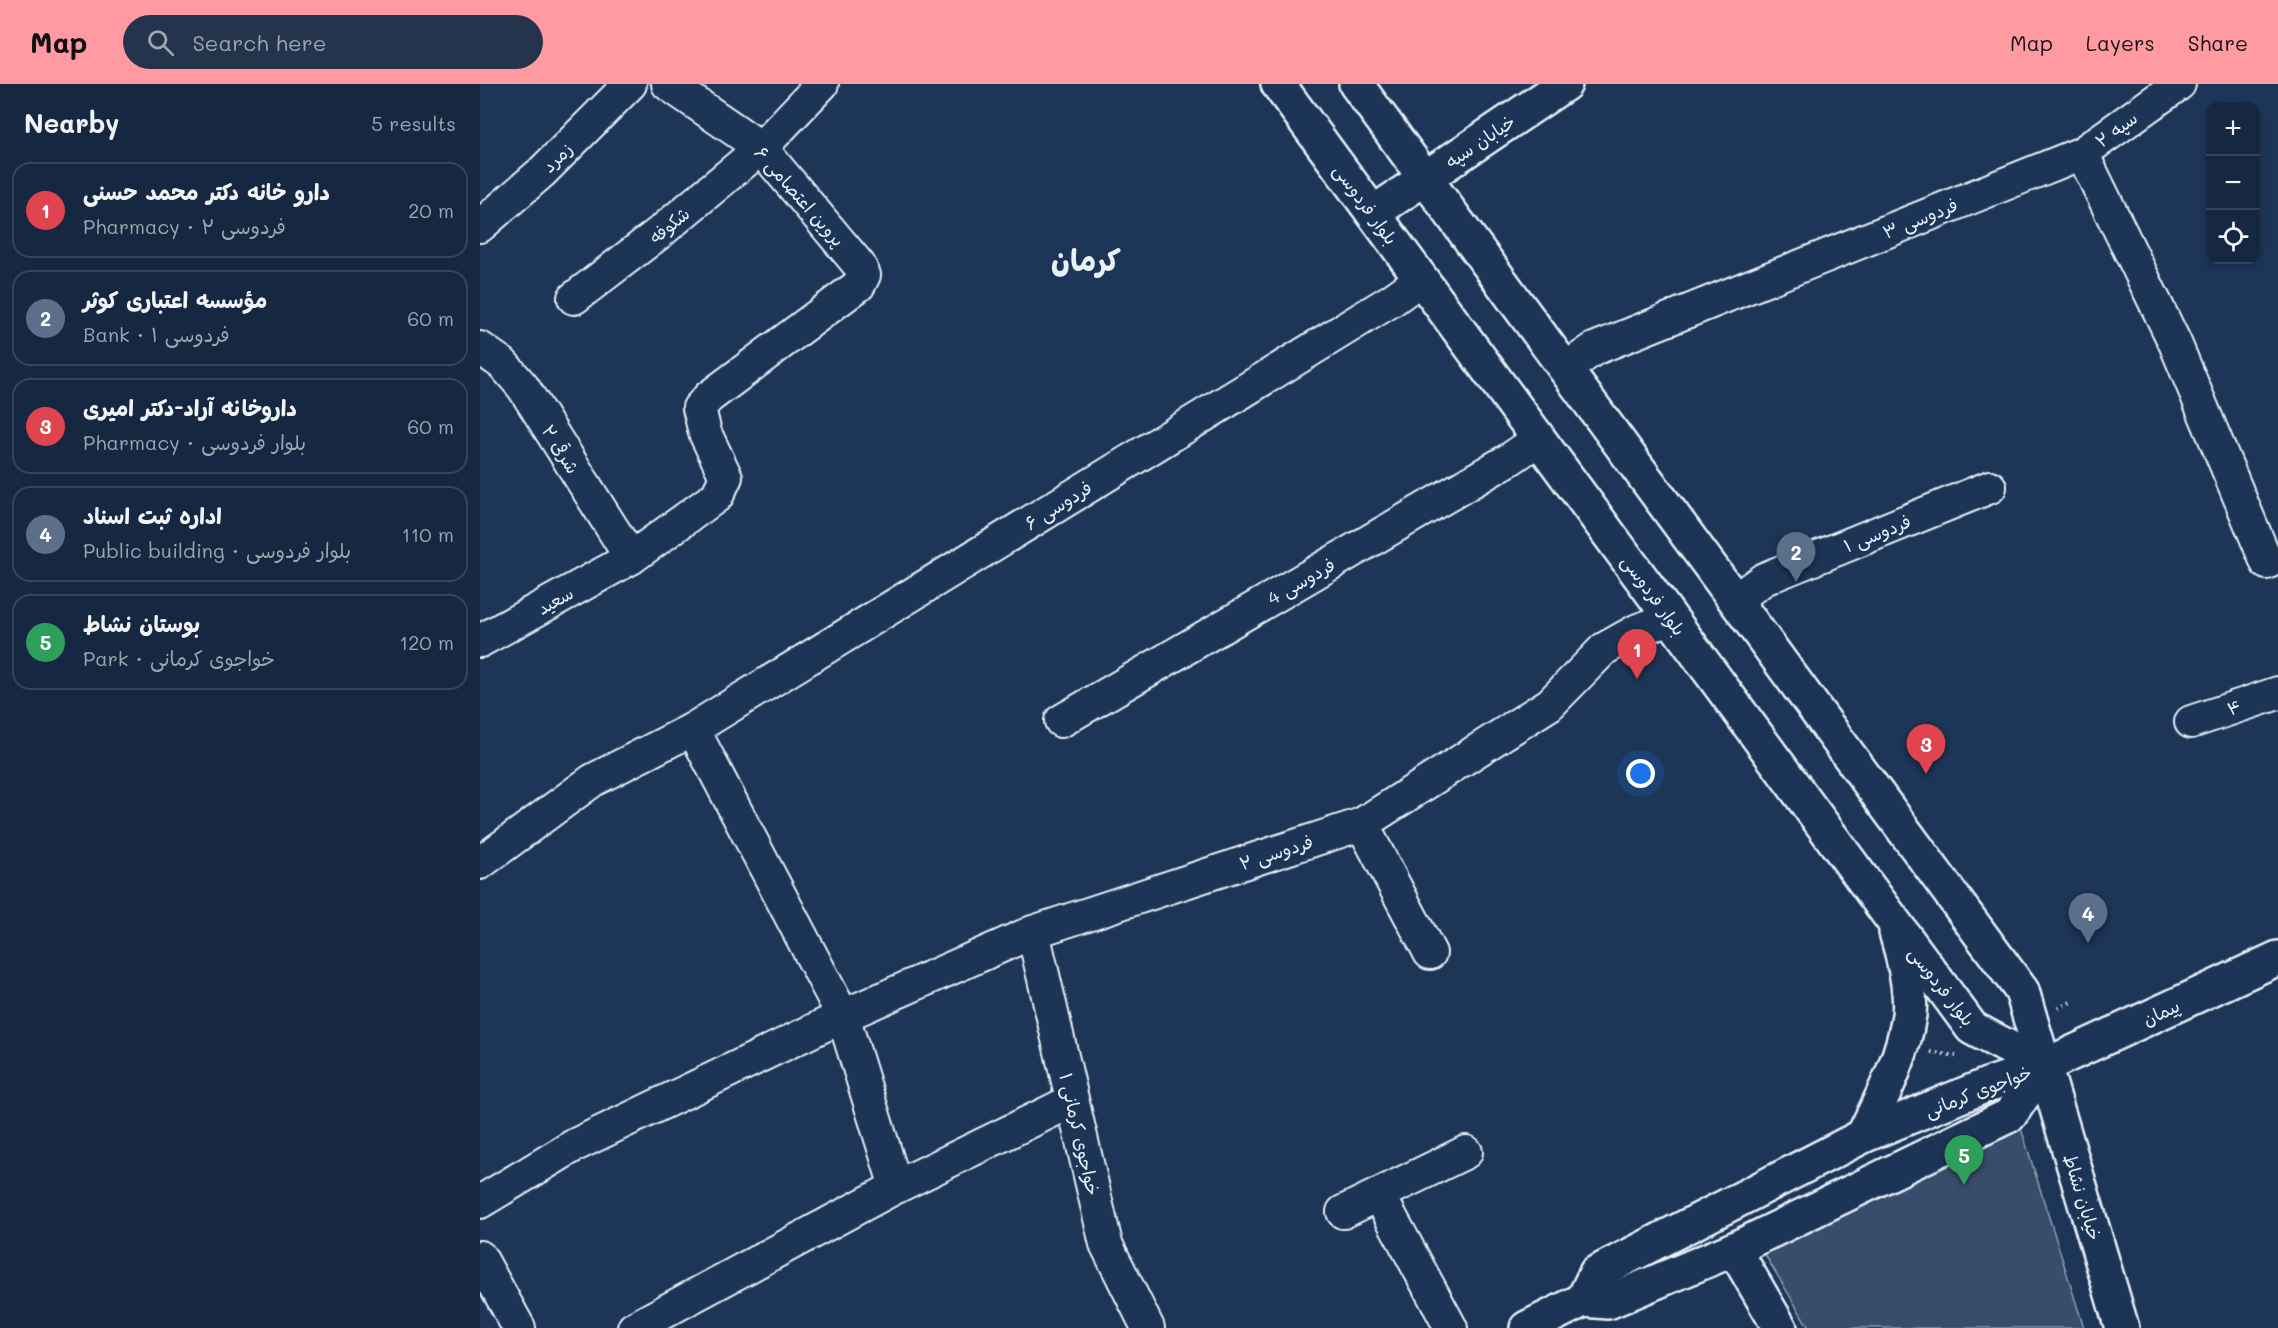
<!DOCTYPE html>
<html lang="en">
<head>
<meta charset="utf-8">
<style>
	body { margin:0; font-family:Mali,"Playpen Sans Arabic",sans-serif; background:#23344c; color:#f1f3f6 }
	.controls { position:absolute; right:18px; top:18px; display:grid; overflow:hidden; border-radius:12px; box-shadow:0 3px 9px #0003 }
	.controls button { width:54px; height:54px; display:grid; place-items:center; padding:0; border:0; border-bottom:2px solid #35445a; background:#162841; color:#f1f3f6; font:30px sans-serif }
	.you { position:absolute; left:1161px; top:690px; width:21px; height:21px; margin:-15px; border:4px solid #fff; border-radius:50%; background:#1a73e8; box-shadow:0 0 0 9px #1a73e833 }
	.badge { display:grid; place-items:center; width:39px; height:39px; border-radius:50%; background:#ff9aa2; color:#fff; font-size:20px; font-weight:700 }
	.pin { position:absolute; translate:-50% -50px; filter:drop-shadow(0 2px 3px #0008) }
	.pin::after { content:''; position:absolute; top:32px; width:21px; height:18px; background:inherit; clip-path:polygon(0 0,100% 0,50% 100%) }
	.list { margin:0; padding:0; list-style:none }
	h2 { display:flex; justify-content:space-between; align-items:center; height:78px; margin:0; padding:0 24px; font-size:26px }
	h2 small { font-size:20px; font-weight:400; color:#9ea6b1 }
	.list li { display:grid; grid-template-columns:39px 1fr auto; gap:18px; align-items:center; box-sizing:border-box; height:96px; margin:0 12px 12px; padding:0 12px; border:2px solid #35445a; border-radius:18px }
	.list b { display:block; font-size:22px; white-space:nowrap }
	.list p { margin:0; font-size:20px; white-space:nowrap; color:#9ea6b1 }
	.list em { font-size:20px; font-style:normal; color:#9ea6b1 }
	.icon { flex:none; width:33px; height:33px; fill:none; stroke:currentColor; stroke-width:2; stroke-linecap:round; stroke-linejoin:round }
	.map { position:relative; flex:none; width:1798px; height:1244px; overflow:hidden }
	header { display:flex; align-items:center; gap:36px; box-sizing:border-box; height:84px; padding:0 30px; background:#ff9aa2; color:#111 }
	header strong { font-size:28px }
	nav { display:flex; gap:33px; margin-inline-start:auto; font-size:21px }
	.search { width:420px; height:54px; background:#23344c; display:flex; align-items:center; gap:15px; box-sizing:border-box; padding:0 21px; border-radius:33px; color:#9ea6b1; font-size:22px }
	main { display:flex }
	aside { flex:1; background:#162841 }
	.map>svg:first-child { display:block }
	.park { fill:#374d6c; stroke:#909fb2; stroke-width:1.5 }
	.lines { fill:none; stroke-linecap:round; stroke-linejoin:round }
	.street-casing { stroke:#e8f1f8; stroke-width:36 }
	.secondary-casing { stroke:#e8f1f8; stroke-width:38 }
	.path { stroke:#e8f1f8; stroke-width:4; stroke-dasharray:1.5 4.5; stroke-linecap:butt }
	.street { stroke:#1d3557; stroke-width:32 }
	.secondary { stroke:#1d3557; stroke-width:33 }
	.labels { text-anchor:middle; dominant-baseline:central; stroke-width:4.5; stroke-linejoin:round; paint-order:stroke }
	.street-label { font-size:18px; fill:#e8f1f8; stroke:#1d3557 }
	.town-label { font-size:30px; font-weight:bold; fill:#e8f1f8; stroke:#1d3557 }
</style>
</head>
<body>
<header>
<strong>Map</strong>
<div class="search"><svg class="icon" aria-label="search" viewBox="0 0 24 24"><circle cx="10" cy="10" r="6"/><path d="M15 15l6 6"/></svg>Search here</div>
<nav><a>Map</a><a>Layers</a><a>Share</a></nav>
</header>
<main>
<aside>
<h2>Nearby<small>5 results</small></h2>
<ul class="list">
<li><span class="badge" style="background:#e0444e">1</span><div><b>دارو خانه دکتر محمد حسنی</b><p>Pharmacy · فردوسی ۲</p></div><em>20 m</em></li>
<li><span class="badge" style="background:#5c6f8a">2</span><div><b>مؤسسه اعتباری کوثر</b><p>Bank · فردوسی ۱</p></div><em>60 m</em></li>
<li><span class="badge" style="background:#e0444e">3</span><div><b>داروخانه آراد-دکتر امیری</b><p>Pharmacy · بلوار فردوسی</p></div><em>60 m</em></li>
<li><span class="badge" style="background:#5c6f8a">4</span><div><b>اداره ثبت اسناد</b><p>Public building · بلوار فردوسی</p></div><em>110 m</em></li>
<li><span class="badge" style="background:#2e9e5b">5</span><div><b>بوستان نشاط</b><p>Park · خواجوی کرمانی</p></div><em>120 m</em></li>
</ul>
</aside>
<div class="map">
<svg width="1798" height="1244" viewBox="0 0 1798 1244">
	<rect width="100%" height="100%" fill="#1d3557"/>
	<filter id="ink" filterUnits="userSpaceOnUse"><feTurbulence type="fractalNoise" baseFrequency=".0167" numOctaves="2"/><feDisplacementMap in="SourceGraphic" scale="12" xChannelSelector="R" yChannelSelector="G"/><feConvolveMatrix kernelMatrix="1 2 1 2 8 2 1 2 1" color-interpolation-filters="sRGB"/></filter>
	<g filter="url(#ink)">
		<!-- park -->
		<polygon class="park" points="1539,1038 1604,1244 1329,1244 1281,1164"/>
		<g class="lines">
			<defs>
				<g id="street">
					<polyline points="1602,69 1699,0"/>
					<polyline points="0,142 62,88 150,0"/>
					<polyline points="94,214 179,149 281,64 342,0"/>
					<polyline points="0,264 23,280 43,303 151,474"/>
					<polyline points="1085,285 1114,265 1602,69 1695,259 1787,479"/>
					<polyline points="1255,516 1284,495 1510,403"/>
					<polyline points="0,557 151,474 237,412 246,393 225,349 219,324 229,313 379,201 384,191 379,181 281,64 188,0"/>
					<polyline points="581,637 1030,375 1059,355"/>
					<polyline points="1711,638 1798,609"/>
					<polyline points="213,645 363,932 553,848 882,740 1070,620 1124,565 1158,546 1190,534"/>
					<polyline points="882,740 950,869"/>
					<polyline points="0,779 113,696 213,645 912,216 941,195"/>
					<polyline points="553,848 626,1160 668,1244"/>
					<polyline points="899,1111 971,1244"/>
					<polyline points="0,1118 95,1061 363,932 416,1103"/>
					<polyline points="863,1128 986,1068"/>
					<polyline points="0,1173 39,1244"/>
					<polyline points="154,1244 416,1103 592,1017"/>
				</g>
				<g id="secondary">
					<polyline points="798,0 1492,944 1564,982"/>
					<polyline points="876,0 1542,907 1642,1244"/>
					<polyline points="893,129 1085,0"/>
					<path d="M1383,1052C1402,1013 1423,974 1429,931C1432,908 1423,870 1416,848"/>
					<polyline points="1254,1165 1300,1244"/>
					<polyline points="1103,1216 1116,1189 1383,1052 1507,1001 1564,982 1798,874"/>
					<polyline points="1103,1216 1128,1218 1254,1165 1530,1031 1564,982"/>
					<polyline points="1047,1244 1103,1216"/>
				</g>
			</defs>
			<!-- street casing -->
			<use href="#street" class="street-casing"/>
			<!-- secondary casing -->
			<use href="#secondary" class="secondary-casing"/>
			<!-- path -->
			<g class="path">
				<polyline points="1578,924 1593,917"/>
				<polyline points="1451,968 1476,972"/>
			</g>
			<!-- street -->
			<use href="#street" class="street"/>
			<!-- secondary -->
			<use href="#secondary" class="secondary"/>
		</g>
	</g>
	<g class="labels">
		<!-- street labels -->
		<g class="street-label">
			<text transform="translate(1636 45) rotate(-36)">سپه ۲</text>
			<text transform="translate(1000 57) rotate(-34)">خیابان سپه</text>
			<text transform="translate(77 73) rotate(-44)">زمرد</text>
			<text transform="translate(320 112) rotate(49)">پروین اعتصامی ۶</text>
			<text transform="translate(886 120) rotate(54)">بلوار فردوسی</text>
			<text transform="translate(1440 134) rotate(-22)">فردوسی ۳</text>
			<text transform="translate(189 141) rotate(-39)">شکوفه</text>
			<text transform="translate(81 365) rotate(58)">شرقی ۲</text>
			<text transform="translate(578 421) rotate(-32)">فردوسی ۶</text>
			<text transform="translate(1397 449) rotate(-22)">فردوسی ۱</text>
			<text transform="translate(821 497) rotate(-30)">فردوسی 4</text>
			<text transform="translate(1174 511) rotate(54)">بلوار فردوسی</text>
			<text transform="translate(75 516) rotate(-29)">سعید</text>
			<text transform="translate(1754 623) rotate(-18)">۴</text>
			<text transform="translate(796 768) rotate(-18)">فردوسی ۲</text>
			<text transform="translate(1462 902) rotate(52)">بلوار فردوسی</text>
			<text transform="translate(1681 928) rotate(-25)">پیمان</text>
			<text transform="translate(1498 1007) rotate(-21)">خواجوی کرمانی</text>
			<text transform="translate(600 1050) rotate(77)">خواجوی کرمانی ۱</text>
			<text transform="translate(1603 1113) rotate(73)">خیابان نشاط</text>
		</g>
		<!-- town labels -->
		<g class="town-label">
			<text x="606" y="175">کرمان</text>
		</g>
	</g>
</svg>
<div class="controls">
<button>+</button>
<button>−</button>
<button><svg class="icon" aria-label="locate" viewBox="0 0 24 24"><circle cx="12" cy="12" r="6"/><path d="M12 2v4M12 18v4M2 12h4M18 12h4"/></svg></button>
</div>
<div class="you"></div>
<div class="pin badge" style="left:1157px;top:595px;background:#e0444e">1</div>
<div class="pin badge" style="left:1316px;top:498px;background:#5c6f8a">2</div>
<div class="pin badge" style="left:1446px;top:690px;background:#e0444e">3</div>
<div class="pin badge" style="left:1608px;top:859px;background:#5c6f8a">4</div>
<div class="pin badge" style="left:1484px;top:1101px;background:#2e9e5b">5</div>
</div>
</main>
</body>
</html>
